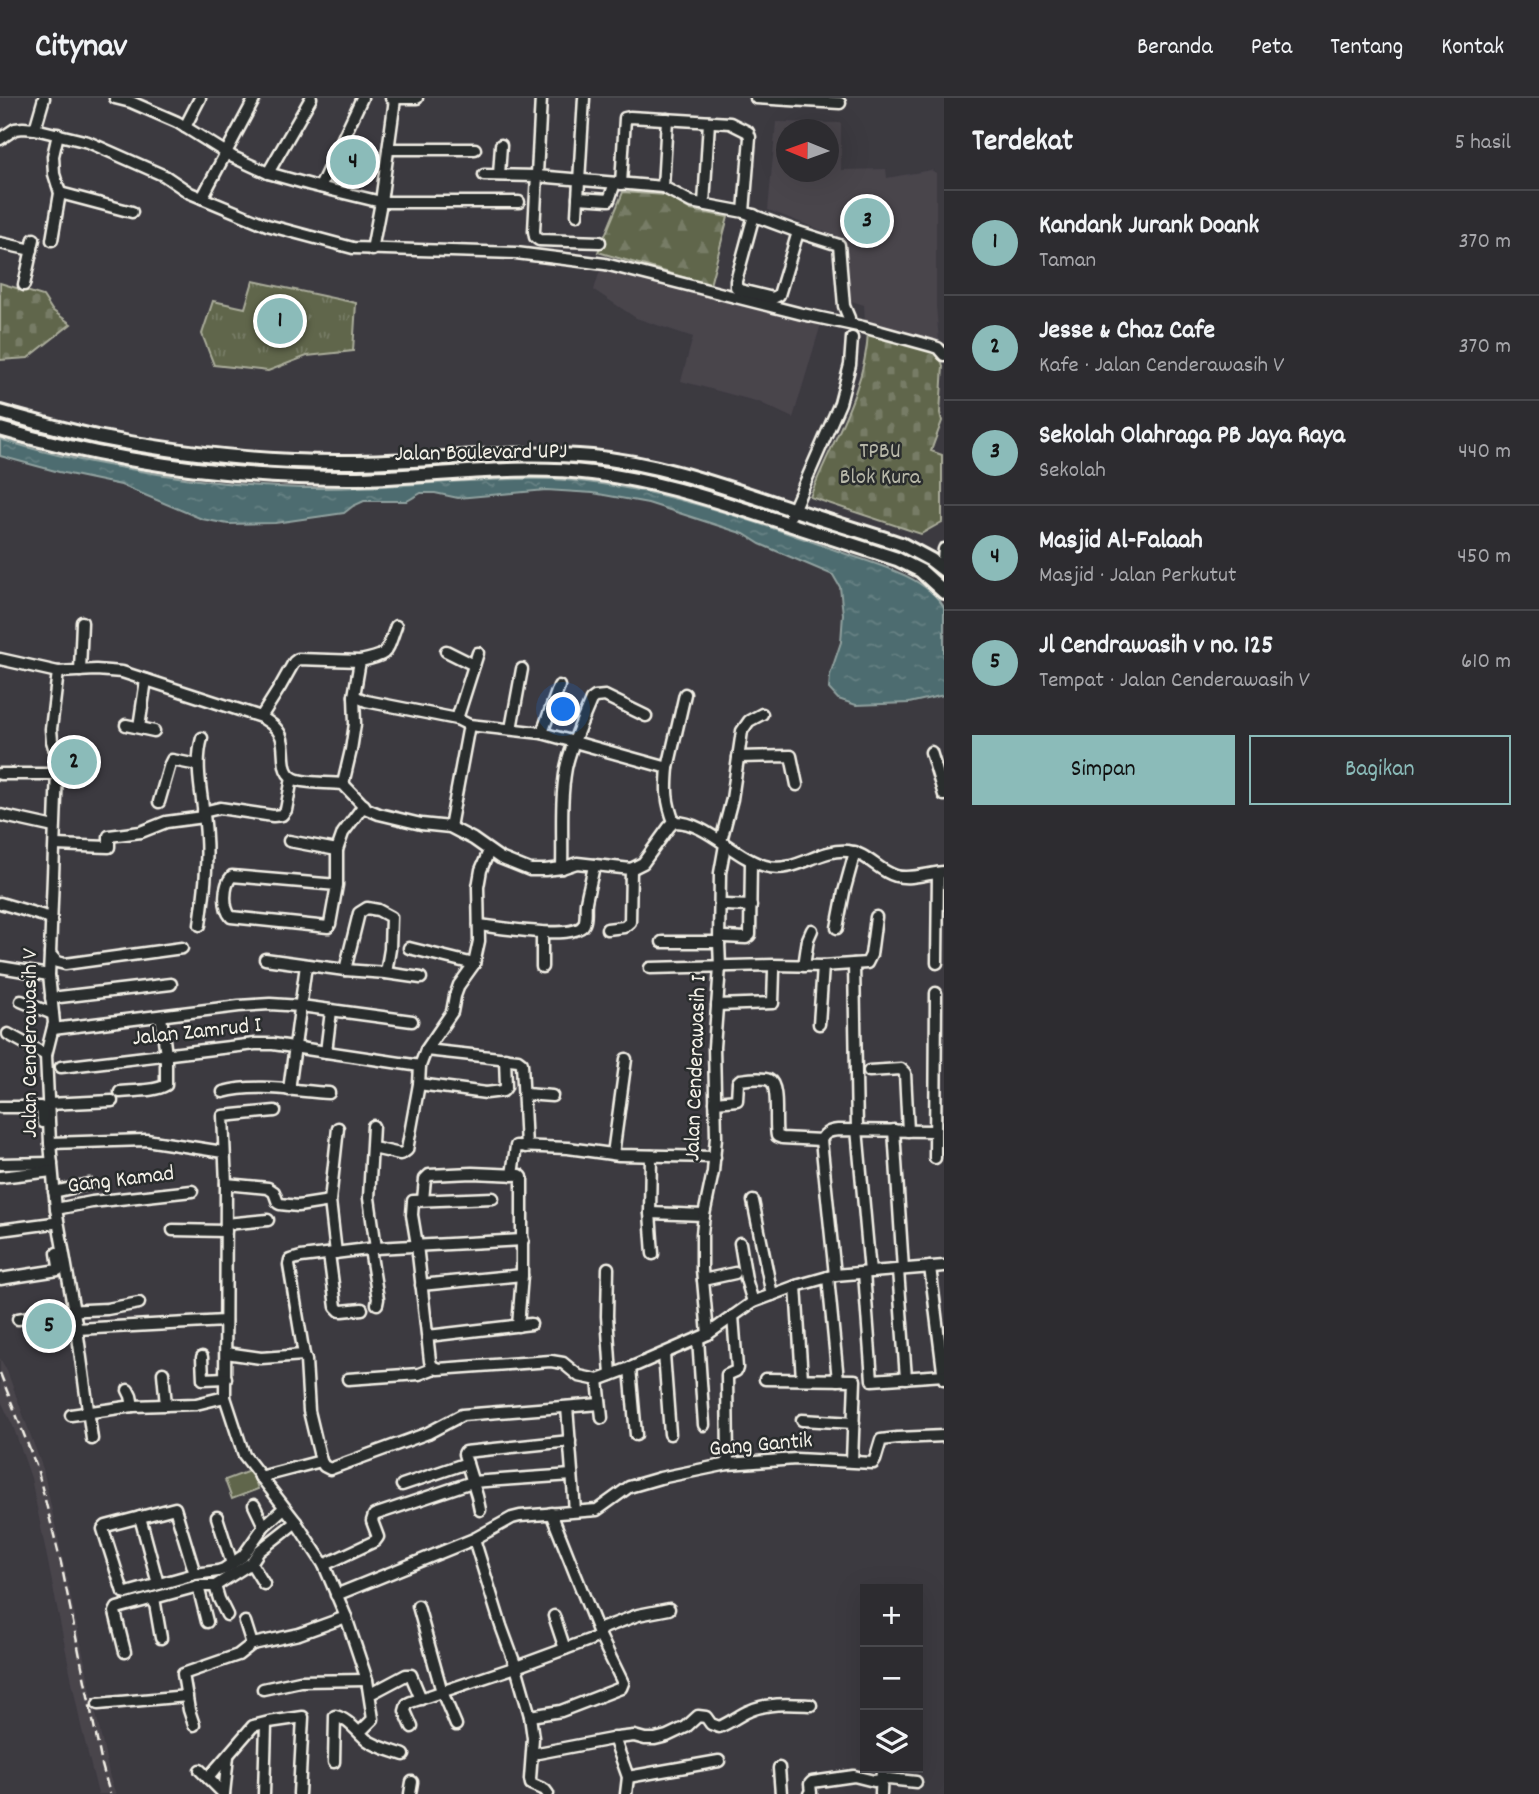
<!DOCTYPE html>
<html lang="id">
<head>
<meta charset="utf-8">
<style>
	body { margin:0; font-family:Dekko,sans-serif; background:#39383c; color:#f1f3f6 }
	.controls { position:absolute; right:21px; bottom:21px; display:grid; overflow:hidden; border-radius:0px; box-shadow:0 7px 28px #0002 }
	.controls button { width:63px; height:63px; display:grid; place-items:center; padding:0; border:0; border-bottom:2px solid #48484c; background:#2d2c30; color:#f1f3f6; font:35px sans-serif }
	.compass { position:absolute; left:776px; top:21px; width:63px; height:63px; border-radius:50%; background:#2d2c30; box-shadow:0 7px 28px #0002; rotate:271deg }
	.you { position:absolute; left:564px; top:612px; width:24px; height:24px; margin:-18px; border:5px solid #fff; border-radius:50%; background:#1a73e8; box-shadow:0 0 0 10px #1a73e833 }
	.badge { display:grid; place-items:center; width:46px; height:46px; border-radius:50%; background:#8bbbb9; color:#111; font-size:23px; font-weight:700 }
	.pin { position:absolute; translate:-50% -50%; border:4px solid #fff; box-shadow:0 2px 7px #0006 }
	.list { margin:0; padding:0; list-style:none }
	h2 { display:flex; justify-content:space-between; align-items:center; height:91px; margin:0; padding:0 28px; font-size:30px }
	h2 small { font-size:23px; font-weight:400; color:#a7a7ab }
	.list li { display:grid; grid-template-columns:46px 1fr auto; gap:21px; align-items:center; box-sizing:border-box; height:105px; padding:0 28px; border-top:2px solid #48484c }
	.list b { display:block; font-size:26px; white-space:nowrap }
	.list p { margin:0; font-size:23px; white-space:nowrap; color:#a7a7ab }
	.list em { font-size:23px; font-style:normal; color:#a7a7ab }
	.actions { display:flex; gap:14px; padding:21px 28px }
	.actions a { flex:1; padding:16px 0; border:2px solid #8bbbb9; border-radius:0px; text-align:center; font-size:24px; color:#8bbbb9 }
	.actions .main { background:#8bbbb9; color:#111 }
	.icon { flex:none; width:38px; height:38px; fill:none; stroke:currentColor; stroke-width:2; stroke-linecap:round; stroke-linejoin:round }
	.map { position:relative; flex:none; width:944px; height:1696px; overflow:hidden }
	header { display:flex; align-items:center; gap:42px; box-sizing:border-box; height:98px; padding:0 35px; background:#2d2c30; border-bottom:2px solid #48484c }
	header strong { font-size:33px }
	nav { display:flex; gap:38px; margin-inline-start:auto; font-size:24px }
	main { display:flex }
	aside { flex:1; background:#2d2c30 }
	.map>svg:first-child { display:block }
	.built { fill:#49444c; fill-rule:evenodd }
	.grass { fill:#60664c; stroke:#aaac9a; stroke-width:2 }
	.forest { fill:url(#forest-firs); stroke:#aaac9a; stroke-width:2 }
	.cemetery { fill:url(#cemetery-stones); stroke:#aaac9a; stroke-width:2 }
	.park { fill:url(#park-tufts); stroke:#aaac9a; stroke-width:2 }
	.water { fill:url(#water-ripples); stroke:#90a19f; stroke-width:2 }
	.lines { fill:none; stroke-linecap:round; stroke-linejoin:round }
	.minor-casing { stroke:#f4f1e8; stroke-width:15 }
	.tertiary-casing { stroke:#f4f1e8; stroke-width:18 }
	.minor { stroke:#2a2d2e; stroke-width:10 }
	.tertiary { stroke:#2a2d2e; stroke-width:12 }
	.rail { stroke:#f4f1e8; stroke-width:2.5; stroke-dasharray:10 5; stroke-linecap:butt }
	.labels { text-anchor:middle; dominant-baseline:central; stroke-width:5; stroke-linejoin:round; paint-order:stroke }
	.park-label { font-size:23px; fill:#b9b9aa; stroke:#2a2d2e }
	.street-label { font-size:23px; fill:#f4f1e8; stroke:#2a2d2e }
</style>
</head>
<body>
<header>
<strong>Citynav</strong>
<nav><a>Beranda</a><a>Peta</a><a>Tentang</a><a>Kontak</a></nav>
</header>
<main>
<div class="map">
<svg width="944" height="1696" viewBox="0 0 944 1696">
	<defs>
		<pattern id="forest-firs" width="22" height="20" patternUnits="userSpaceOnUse" patternTransform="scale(1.75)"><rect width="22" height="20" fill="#60664c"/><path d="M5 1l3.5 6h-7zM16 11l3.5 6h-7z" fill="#777c66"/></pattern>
		<pattern id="cemetery-stones" width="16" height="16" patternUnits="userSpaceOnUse" patternTransform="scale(1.75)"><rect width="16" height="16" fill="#60664c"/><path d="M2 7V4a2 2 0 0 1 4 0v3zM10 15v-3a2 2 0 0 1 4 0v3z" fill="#777c66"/></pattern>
		<pattern id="park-tufts" width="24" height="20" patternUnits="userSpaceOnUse" patternTransform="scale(1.75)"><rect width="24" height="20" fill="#60664c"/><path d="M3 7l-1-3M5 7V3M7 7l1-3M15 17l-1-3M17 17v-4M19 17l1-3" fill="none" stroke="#777c66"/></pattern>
		<pattern id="water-ripples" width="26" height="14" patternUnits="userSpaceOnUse" patternTransform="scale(1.75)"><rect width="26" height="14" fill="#4d6c6f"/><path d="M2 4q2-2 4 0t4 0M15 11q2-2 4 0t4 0" fill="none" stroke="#678184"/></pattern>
	</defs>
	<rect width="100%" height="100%" fill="#3c3a40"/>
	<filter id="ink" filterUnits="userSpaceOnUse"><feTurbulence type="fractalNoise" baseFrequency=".0143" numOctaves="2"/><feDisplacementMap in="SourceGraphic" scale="14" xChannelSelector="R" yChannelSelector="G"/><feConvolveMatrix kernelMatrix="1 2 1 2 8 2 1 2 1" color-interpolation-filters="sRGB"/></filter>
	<g filter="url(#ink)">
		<!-- built -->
		<g class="built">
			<path d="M776,24L841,25V72L886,71L887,80L931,72L936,75V208L939,243L865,224L864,207L848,202L844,141L768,112ZM786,32H828V74H786Z"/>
			<polygon points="601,169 821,226 793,320 759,304 681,283 693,239 636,220 594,192"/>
			<polygon points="0,1260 7,1273 43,1371 110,1680 116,1696 98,1696 81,1628 31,1380 13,1328 0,1301"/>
		</g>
		<!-- grass -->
		<polygon class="grass" points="252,1372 258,1391 232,1401 225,1382"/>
		<!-- forest -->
		<polygon class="forest" points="623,94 665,97 691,112 728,119 710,187 598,154"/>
		<!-- cemetery -->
		<g class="cemetery">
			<polygon points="0,185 43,198 52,212 71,226 28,260 0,262"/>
			<path d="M868,234L900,245L932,252L939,256L943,268L940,315L942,323L931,353L942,357V424L921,436L810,399C830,347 866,291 868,234Z"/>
		</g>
		<!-- park -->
		<polygon class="park" points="253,183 356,205 353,253 307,258 268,273 214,267 202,236 213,203 245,210"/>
		<!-- water -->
		<path class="water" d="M0,341C40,354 82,363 124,370C202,385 281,393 361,389C424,387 488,379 551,381C650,386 746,420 838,453C873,466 923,476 944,509V597L909,605L856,607L838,601L829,591L830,577L841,544L843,516L840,489L833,477L760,446L744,436L648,405L593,395L546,392L458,400L435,395H421L407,403H364L353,408L344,415L275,425L228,426L202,421L121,387L59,374L0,358Z"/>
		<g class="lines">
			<defs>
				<g id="minor">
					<polyline points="115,0 131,4 177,24 233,59 268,75 311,87 381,104 519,104"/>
					<polyline points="391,0 417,0"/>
					<polyline points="541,0 534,133 535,139 539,142 600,144"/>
					<polyline points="756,0 840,5"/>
					<polyline points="185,29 200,0"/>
					<polyline points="35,31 44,0"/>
					<polyline points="0,41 15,31 23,30 35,31 88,44 165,78 190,95 267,127 353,150 516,155 605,166 802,216 863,229 932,248 938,250 944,257"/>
					<polyline points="388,51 475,51"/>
					<polyline points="268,75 311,0"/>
					<polyline points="484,77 537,78 663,89 691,104 744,114 798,134 839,147 844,208 849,220"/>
					<polyline points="499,77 501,47"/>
					<polyline points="621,86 625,20 630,19 730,25 748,34 750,39 744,114"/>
					<polyline points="320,89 362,0"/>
					<polyline points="663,89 667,21"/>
					<polyline points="60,95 132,114"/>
					<polyline points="202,100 255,0"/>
					<polyline points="578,100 609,102 615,85"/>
					<polyline points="704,106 709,24"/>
					<polyline points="577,117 584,0"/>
					<polyline points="754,117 736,183 736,189 740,192 773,200 779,197 798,134"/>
					<polyline points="52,142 60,95 54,76 53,58 58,36"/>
					<polyline points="0,145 32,152"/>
					<polyline points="372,152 381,104 395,1"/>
					<polyline points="24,187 34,141"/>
					<polyline points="791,417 840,305 850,267 852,240"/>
					<polyline points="942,471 944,451"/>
					<polyline points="446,553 474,567"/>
					<path d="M0,561L58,574L96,572L122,574L261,619C269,624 277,629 281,638C287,652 278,677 298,682C312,686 328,684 343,686L367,711L379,716L421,726L450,729L473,741L500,760L530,772H545L562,770L577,765L631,771L643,765L669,729L674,724C705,723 735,760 765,768C795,777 818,750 848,753C867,755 878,773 896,778C911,782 929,775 944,774"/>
					<polyline points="80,573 82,524"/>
					<polyline points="58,574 51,631 52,643 56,656 57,673 50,856 49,877 54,925 46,957 50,1045 56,1111 77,1231 92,1341"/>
					<polyline points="354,598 366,603 457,621 469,627 542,635 668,670"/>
					<polyline points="261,619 280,589 294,564 298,561 360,563"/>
					<polyline points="457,621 478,555"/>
					<polyline points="126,627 154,633"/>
					<polyline points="139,629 146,582"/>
					<polyline points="511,631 522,571"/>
					<polyline points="542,635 559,588"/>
					<polyline points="931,654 944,697"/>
					<polyline points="738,659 791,658 797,687"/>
					<polyline points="0,676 57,676"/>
					<path d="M343,686L351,652L355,626L354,598L360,563C390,557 386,555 396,528"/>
					<polyline points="159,704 170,666 172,662 198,667"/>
					<polyline points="203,714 220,710 273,718 282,717 286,712 292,680"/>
					<polyline points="0,717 54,729"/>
					<path d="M674,724C666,703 666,692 668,670L685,596"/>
					<polyline points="450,729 469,627"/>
					<polyline points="289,743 337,752"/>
					<polyline points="721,743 732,701 742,633 749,623 762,616"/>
					<polyline points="55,747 109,749 109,738 141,734 166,724 204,719"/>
					<path d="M562,770C563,737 560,703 566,670C571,646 582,624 591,602L595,599L605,598L646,618"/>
					<path d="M337,787L232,778C223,788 223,810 231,819L328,829L330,826L337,787V752L343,735L364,707"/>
					<polyline points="0,805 51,820"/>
					<polyline points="725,807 751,808"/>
					<path d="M200,827C204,798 208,768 206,739C205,706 193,672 202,640"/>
					<path d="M479,827C496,829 577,843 584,826C587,820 585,811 586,804C588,792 592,780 594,767"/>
					<polyline points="837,830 844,794 855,754"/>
					<polyline points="607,831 624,829 630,824 631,771"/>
					<polyline points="724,839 746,840 750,837 751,763"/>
					<polyline points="662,844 719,844"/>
					<polyline points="409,850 474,866"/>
					<polyline points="50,856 57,864 65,866 182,850"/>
					<polyline points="265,861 345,872 386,875 421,880"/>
					<polyline points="937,865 938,775"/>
					<polyline points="854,866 857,1031 870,1174"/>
					<polyline points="804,868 808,841 812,832"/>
					<polyline points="0,869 49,877"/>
					<polyline points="542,869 542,835"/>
					<polyline points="650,870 774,867 823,868 867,865 871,857 876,819"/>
					<polyline points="345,872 359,815 367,810 378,812 391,819 390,851 386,875"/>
					<polyline points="51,900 171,886"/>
					<polyline points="21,903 53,916"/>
					<polyline points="717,907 773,905 774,873"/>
					<polyline points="819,926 823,868"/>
					<polyline points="53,931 239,908 270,906 301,908 412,923"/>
					<polyline points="8,936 46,957"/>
					<polyline points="426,952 518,962 522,965 526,1049"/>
					<polyline points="326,954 331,913"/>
					<polyline points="61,969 255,946 273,946 420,968"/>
					<polyline points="869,973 901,971 905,975 908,1033"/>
					<polyline points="419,986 486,995 503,993 506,989 505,960"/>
					<polyline points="289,992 306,867"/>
					<path d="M120,994C135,992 154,994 166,987V957L161,918"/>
					<path d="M223,994C256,985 295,993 329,995"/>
					<polyline points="525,996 552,998"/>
					<path d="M715,1004L737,1002L738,984L740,982C748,981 762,979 769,982C780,987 774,1026 777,1038L782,1040L821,1042"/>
					<polyline points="48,1006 112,1003"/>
					<polyline points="0,1009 40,1009 42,1012 43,1024"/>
					<polyline points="275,1013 223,1018 226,1086 225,1299 244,1357 296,1424 324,1467 346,1519 367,1582 373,1621 360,1634"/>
					<polyline points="373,1028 369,1100 376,1150"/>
					<polyline points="894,1032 903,1171"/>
					<polyline points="50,1045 146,1042 223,1054"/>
					<polyline points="373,1050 400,1056 403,1055 407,1052 419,986 420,968 426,952 452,914 455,898 459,887 474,866 479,843 478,789 481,772 489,753"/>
					<polyline points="613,1056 626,961"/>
					<polyline points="651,1058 650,1115 653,1156"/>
					<polyline points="935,1060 936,895"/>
					<polyline points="0,1066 52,1065"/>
					<polyline points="512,1077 516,1048 568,1050 619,1057 715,1059"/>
					<polyline points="0,1079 52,1073"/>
					<polyline points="226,1086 268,1090 274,1094 278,1105 280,1106 298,1108 330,1103"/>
					<polyline points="54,1094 89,1086"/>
					<polyline points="493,1100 413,1103 412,1117 417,1147 430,1263 432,1268 438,1271 551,1263 563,1265 579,1278 598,1282 630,1270 708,1236 753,1204 796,1188 835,1177 944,1168"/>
					<polyline points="423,1102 425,1081 429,1077 472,1075 520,1077 522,1079 522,1177 518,1228"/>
					<polyline points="753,1103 772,1197"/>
					<polyline points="56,1111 92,1104 192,1093"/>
					<polyline points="650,1115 704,1117"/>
					<polyline points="226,1126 268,1122"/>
					<polyline points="0,1132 53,1125"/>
					<polyline points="173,1132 226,1133"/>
					<polyline points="523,1142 376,1150 301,1159 290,1162 289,1167 304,1257 306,1262 309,1313 321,1363 324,1368 330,1371 428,1335 462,1317 600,1306"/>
					<polyline points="740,1145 746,1181 753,1204"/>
					<polyline points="370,1151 378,1201 377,1206"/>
					<polyline points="336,1155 330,1103 338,1030"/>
					<polyline points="329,1156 336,1209 340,1213 342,1213 362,1211"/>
					<polyline points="930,1169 944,1281"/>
					<polyline points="608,1170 607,1218 611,1277"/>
					<polyline points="898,1172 906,1280"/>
					<polyline points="864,1175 872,1282 944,1277"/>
					<path d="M835,1177L821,1042C825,1034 830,1033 838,1032L935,1033"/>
					<polyline points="828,1179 838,1282"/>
					<polyline points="0,1181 58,1172 59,1168 57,1155"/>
					<polyline points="703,1182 735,1175"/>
					<polyline points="421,1187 522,1177"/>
					<polyline points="796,1188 802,1281"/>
					<polyline points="18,1221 64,1213 107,1211 139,1205"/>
					<polyline points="77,1231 225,1223"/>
					<polyline points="708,1236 702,1171 702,1136 704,1117 713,1074 716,1039 714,949 720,869 719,844 720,775 725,747"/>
					<polyline points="428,1238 531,1226"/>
					<polyline points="698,1241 704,1327"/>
					<polyline points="226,1255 261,1260 304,1257"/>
					<polyline points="664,1256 670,1336"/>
					<polyline points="202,1259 203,1281 226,1280"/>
					<polyline points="630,1270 636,1337"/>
					<polyline points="163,1275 166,1307"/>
					<polyline points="348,1281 419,1276 435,1270"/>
					<polyline points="765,1281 855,1282 852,1363"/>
					<polyline points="598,1282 602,1320"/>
					<polyline points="128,1292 131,1298 133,1308"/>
					<polyline points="567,1309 575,1413"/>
					<polyline points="71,1317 133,1308 196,1306 225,1299"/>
					<polyline points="802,1322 854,1325"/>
					<polyline points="728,1366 727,1277 736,1273 737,1270 733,1218"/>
					<polyline points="260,1379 321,1363"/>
					<polyline points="402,1387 467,1365"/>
					<polyline points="254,1407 264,1428"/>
					<polyline points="480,1412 477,1398 464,1356 465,1354 570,1343"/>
					<polyline points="140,1419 158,1486"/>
					<polyline points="217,1419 232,1466"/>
					<polyline points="474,1441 501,1528 516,1569 530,1618 533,1640 530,1681 531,1686 545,1692 548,1696"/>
					<polyline points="251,1465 264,1486"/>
					<polyline points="324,1467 375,1443 378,1439 372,1423 374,1417 472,1384 572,1377"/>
					<polyline points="195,1476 175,1410 106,1428 103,1431 122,1491 123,1494 127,1495 195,1476 218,1473 224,1471 243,1458 264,1428 284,1410"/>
					<polyline points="198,1488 207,1524"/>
					<polyline points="336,1497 474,1441 512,1420 520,1418 597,1412 629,1389 660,1380 728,1366 796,1361 873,1365 875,1362 881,1342 897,1340 944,1338"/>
					<polyline points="154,1500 161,1540"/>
					<polyline points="418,1508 442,1594 456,1627"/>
					<polyline points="227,1517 219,1501 215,1488 251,1465 259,1453 296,1424"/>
					<polyline points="554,1518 565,1551"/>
					<polyline points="245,1524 251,1543 253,1546 299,1536 346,1519"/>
					<polyline points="598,1532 638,1517 669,1511"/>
					<polyline points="125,1554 115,1514 117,1510 198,1488 215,1488"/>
					<polyline points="263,1591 300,1583 367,1582"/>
					<polyline points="374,1594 406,1577 411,1577 421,1601"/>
					<polyline points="98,1606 187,1598"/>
					<polyline points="530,1618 561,1613 621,1590 623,1585 600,1538 551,1415"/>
					<polyline points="194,1627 189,1612 183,1576 238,1557 252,1546"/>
					<polyline points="412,1629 405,1613 407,1606 411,1604 516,1569 600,1538"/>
					<polyline points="614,1640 628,1679 626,1696"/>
					<path d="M538,1655L617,1640L634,1638L645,1641H655L667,1638L686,1629L698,1618L706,1619L711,1626L719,1629C730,1625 739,1617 749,1613C769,1604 790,1606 811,1607"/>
					<path d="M334,1664L335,1618C349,1621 356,1633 367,1642C376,1649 393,1653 404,1657"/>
					<polyline points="779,1670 781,1696"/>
					<polyline points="200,1672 224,1696"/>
					<polyline points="628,1679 719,1663"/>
					<polyline points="208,1680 253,1628 269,1624 303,1619 299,1696"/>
					<polyline points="224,1696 228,1658"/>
					<polyline points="264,1696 266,1626"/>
					<polyline points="410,1696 412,1684"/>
					<polyline points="809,1696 811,1695 810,1686 812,1684 854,1678 874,1683 889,1681 916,1684"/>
					<polyline points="881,1696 882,1670"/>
				</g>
				<g id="tertiary">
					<path d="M0,314C32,323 65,332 97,339C180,355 265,365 349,364C430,364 510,351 592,359C657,365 719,387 780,407C820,421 861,433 901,446L931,462L944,472"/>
					<path d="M0,331C113,364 231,380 350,380C431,380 511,365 592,375C651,382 705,399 761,417C806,432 852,446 897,461L921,473L944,494"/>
				</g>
			</defs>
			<!-- minor casing -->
			<use href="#minor" class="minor-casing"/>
			<!-- tertiary casing -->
			<use href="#tertiary" class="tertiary-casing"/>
			<!-- minor -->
			<use href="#minor" class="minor"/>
			<!-- tertiary -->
			<use href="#tertiary" class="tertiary"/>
			<!-- rail -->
			<polyline class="rail" points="0,1275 37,1370 61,1465 102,1667 110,1696"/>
		</g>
	</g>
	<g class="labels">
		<!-- park labels -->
		<g class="park-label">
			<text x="880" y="354">TPBU<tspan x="880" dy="26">Blok Kura</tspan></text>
		</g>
		<!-- street labels -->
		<g class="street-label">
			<text transform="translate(481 356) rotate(-1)">Jalan Boulevard UPJ</text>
			<text transform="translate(197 935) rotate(-6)">Jalan Zamrud I</text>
			<text transform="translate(31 945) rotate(-90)">Jalan Cenderawasih V</text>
			<text transform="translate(697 970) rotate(-88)">Jalan Cenderawasih I</text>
			<text transform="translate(121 1083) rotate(-7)">Gang Kamad</text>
			<text transform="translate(761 1348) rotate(-5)">Gang Gantik</text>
		</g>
	</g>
</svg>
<div class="controls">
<button>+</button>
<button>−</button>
<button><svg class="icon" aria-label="layers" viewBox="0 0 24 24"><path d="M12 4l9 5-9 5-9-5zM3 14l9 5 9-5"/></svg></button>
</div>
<svg class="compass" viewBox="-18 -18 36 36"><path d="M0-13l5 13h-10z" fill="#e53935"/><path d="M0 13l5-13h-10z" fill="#a7a7ab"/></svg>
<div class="you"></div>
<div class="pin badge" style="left:280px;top:223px">1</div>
<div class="pin badge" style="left:74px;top:664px">2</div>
<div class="pin badge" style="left:867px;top:123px">3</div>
<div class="pin badge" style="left:353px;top:64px">4</div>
<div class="pin badge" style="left:49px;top:1228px">5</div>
</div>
<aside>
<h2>Terdekat<small>5 hasil</small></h2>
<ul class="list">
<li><span class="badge">1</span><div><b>Kandank Jurank Doank</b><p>Taman</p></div><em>370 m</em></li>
<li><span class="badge">2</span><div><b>Jesse &amp; Chaz Cafe</b><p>Kafe · Jalan Cenderawasih V</p></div><em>370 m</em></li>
<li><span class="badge">3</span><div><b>Sekolah Olahraga PB Jaya Raya</b><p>Sekolah</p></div><em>440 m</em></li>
<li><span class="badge">4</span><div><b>Masjid Al-Falaah</b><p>Masjid · Jalan Perkutut</p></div><em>450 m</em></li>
<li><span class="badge">5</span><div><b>Jl Cendrawasih v no. 125</b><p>Tempat · Jalan Cenderawasih V</p></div><em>610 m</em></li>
</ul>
<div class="actions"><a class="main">Simpan</a><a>Bagikan</a></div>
</aside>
</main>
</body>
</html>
